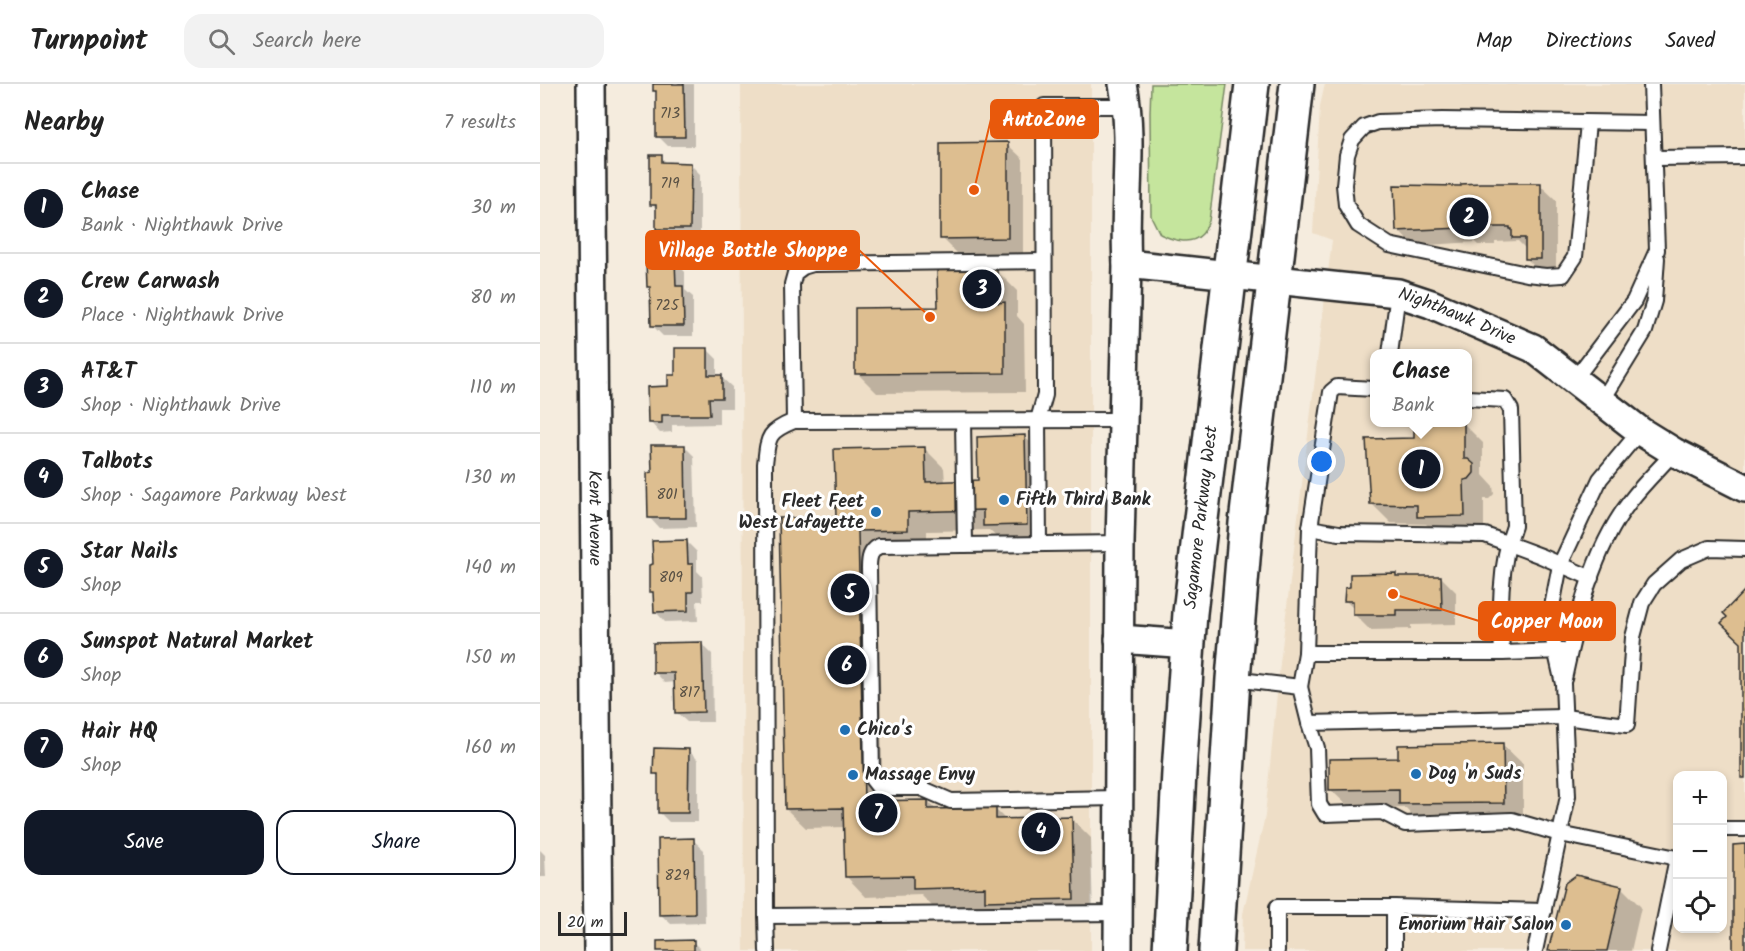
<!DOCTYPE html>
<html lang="en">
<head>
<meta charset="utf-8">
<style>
	body { margin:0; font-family:Kalam,sans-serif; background:#f2f2f2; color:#222 }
	.controls { position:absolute; right:18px; bottom:18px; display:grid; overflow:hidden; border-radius:12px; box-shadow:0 3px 9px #0003 }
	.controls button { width:54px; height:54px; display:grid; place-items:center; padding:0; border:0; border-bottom:2px solid #e0e0e0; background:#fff; color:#222; font:30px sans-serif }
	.scale { position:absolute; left:18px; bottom:15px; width:69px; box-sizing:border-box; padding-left:6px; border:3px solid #2b2b2b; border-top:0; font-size:16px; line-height:21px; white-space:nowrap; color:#2b2b2b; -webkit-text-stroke:4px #fff; paint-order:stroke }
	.you { position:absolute; left:782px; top:378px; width:21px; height:21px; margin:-15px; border:4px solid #fff; border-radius:50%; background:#1a73e8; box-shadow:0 0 0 9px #1a73e833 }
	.badge { display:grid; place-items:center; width:39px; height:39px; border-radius:50%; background:#111827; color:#fff; font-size:20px; font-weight:700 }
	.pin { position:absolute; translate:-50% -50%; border:3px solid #fff; box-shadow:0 2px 6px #0006 }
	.popup { position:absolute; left:830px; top:265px; width:102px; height:78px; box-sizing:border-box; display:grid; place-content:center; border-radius:12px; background:#fff; filter:drop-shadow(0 2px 4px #0005); font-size:20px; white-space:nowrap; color:#767676 }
	.popup b { font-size:22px; color:#222 }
	.popup::after { content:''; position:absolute; left:50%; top:100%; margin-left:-12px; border:12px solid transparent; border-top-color:#fff }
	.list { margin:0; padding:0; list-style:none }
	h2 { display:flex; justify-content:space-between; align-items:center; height:78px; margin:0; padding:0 24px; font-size:26px }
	h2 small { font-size:20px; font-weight:400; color:#767676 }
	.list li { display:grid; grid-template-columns:39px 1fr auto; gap:18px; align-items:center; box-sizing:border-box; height:90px; padding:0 24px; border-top:2px solid #e0e0e0 }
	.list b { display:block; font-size:22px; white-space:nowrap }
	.list p { margin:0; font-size:20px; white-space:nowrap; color:#767676 }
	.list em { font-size:20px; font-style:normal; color:#767676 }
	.actions { display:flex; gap:12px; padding:18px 24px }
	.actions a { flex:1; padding:14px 0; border:2px solid #111827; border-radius:18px; text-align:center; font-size:21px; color:#111827 }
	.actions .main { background:#111827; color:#fff }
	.icon { flex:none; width:33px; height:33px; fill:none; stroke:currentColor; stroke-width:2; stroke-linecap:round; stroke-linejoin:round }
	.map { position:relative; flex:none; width:1205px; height:867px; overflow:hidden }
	header { display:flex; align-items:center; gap:36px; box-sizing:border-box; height:84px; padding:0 30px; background:#fff; border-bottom:2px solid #e0e0e0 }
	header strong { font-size:28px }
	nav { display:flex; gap:33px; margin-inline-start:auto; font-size:21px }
	.search { width:420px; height:54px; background:#f2f2f2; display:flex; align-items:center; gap:15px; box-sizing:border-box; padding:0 21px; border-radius:18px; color:#767676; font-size:22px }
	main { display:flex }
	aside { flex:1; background:#fff }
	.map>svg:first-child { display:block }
	.built { fill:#eedec7; fill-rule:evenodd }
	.green { fill:#c5e59d; stroke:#788864; stroke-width:1.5 }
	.shadow { fill:#0003 }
	.building { fill:#ddbe90; stroke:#2b2b2b; stroke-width:1.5 }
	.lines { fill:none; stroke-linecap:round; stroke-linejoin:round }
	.lane-casing { stroke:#2b2b2b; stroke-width:18 }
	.street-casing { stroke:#2b2b2b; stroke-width:32 }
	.highway-casing { stroke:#2b2b2b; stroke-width:38 }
	.lane { stroke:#fff; stroke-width:14 }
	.street { stroke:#fff; stroke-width:27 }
	.highway { stroke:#fff; stroke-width:33 }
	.poi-dot { fill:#1f6fb2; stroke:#fff; stroke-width:2 }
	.labels { text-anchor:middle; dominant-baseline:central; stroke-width:6; stroke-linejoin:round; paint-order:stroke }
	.number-label { font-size:15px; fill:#585044 }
	.street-label { font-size:18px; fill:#2b2b2b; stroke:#fff }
	.poi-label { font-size:18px; font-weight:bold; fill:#2b2b2b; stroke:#fff; text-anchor:start }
	.leader { fill:none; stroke:#e8590c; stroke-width:2 }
	.callout-dot { fill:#e8590c; stroke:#fff; stroke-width:2 }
	.callout { fill:#e8590c; stroke:#e8590c; stroke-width:2 }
	.callout-label { font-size:20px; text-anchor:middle; font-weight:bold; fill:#fff }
</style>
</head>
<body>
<header>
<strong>Turnpoint</strong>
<div class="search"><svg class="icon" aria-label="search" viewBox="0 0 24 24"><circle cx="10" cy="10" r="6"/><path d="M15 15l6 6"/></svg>Search here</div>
<nav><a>Map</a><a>Directions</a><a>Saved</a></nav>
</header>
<main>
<aside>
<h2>Nearby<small>7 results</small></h2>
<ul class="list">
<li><span class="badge">1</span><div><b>Chase</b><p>Bank · Nighthawk Drive</p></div><em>30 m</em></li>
<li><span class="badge">2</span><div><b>Crew Carwash</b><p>Place · Nighthawk Drive</p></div><em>80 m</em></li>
<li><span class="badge">3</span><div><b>AT&amp;T</b><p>Shop · Nighthawk Drive</p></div><em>110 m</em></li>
<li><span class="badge">4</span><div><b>Talbots</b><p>Shop · Sagamore Parkway West</p></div><em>130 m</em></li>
<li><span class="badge">5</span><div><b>Star Nails</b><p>Shop</p></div><em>140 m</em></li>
<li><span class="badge">6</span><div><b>Sunspot Natural Market</b><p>Shop</p></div><em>150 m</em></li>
<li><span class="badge">7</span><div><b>Hair HQ</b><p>Shop</p></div><em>160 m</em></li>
</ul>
<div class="actions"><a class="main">Save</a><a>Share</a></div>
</aside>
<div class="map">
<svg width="1205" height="867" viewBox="0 0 1205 867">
	<rect width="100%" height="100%" fill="#f5ecde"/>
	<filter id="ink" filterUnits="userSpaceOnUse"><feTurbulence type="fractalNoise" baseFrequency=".0167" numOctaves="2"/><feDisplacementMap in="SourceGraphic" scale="12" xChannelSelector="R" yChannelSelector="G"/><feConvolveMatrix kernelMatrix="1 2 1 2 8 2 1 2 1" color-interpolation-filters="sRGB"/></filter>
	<g filter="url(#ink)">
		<!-- built -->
		<g class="built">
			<polygon points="201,0 551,0 551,867 204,867"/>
			<path d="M785,0H1205V867H702L703,830L725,732L740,579L792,156L773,149L780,22ZM834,270H928V338H834ZM1138,692H1182V844H1138Z"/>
		</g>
		<!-- green -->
		<path class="green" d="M611,0H687L669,137C667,141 665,147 662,150C651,162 632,156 620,150L611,132L610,29Z"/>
		<!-- shadow -->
		<g class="shadow">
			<polygon points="114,0 154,0 154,62 128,62 118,52 118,10 114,6"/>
			<polygon points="467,60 483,75 483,169 417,169 402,154"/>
			<polygon points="121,73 128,80 150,80 160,90 160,155 128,154 117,144 117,126 112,120"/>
			<polygon points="1000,101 1016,116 1016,190 1002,190 987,175 987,166 978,157 955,158 955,161 938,161 935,158 873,162 858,146 893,104"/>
			<polygon points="135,177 145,188 145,206 153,213 153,252 123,252 113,242 112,206 108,202"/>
			<polygon points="457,187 477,207 477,232 484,240 485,308 337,309 317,289 399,225"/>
			<polygon points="167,265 177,275 177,293 181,293 192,303 192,324 179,324 179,340 132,341 132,348 120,349 110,338 130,304"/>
			<polygon points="923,339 943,359 943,391 953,402 954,410 949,415 944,415 944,452 899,452 886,440 851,439 831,419 876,355"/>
			<polygon points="485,353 504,373 506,460 465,461 449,446 387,447 387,465 337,466 343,718 388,717 396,726 455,725 466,736 531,734 551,754 553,834 466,836 453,823 394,824 381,811 326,813 307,793 305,743 266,744 246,725 298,435 384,364 404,384 405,399 440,398"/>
			<polygon points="144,362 154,372 156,443 119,444 109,433 113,390"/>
			<polygon points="147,458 157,468 157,487 162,492 163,517 157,517 158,537 125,538 115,527 115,512 111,507"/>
			<polygon points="901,493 916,508 916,540 871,541 871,545 830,546 815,531 815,526 806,517"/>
			<polygon points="162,560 172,570 173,638 147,638 136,628 136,598 125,599 115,588"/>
			<polygon points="963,661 983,680 983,738 880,740 865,724 811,725 791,706 860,675"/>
			<polygon points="148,666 158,676 158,738 129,738 119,728 119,693 115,689"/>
			<polygon points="153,756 164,766 165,839 131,840 120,830"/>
			<polygon points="0,766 5,771 6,793 0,793"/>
			<polygon points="1081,803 1101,823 1091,867 1010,867"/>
			<polygon points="153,858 162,867 119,867"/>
		</g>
		<!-- building -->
		<g class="building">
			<polygon points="113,0 144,0 145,53 116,53 116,7 113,7"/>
			<polygon points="468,58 468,154 400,155 400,59"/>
			<polygon points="110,71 122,71 122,78 151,79 150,145 116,145 116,121 110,121"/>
			<polygon points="940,99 1001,99 1001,175 985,175 985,154 972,154 972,145 970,145 970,143 940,143 940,146 921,146 921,144 856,147 854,101 921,102 921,100"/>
			<polygon points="106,176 135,176 136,202 143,202 144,242 111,242 110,203 107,203"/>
			<polygon points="397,186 457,186 458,219 465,218 465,289 315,290 315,224 398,223"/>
			<polygon points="135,264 168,264 168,291 182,291 182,314 169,314 170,331 122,331 122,339 108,339 107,303 128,302 128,291 135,291"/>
			<polygon points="874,338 924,338 924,375 928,375 934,380 934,389 929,395 924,396 925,432 877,433 877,421 830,420 826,355 874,354"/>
			<polygon points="485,351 487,441 443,442 443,426 368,428 368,446 318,447 324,717 388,716 388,725 456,724 456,735 532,733 534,815 445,817 445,803 373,805 373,792 305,793 303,724 245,725 239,434 296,433 294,365 385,363 386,398 438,396 437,353"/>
			<polygon points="111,361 145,361 146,434 108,434 107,389 112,388"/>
			<polygon points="147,456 148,480 153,480 153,508 148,508 148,527 114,528 113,508 109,508 109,481 113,480 112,457"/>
			<polygon points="856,489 856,492 901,492 902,526 856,526 856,531 813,531 813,517 804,517 805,504 810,503 810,490"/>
			<polygon points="1205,506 1205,694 1201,694 1201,558 1181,539 1187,533 1183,529"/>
			<polygon points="162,558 164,628 135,629 134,589 113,589 113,559"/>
			<polygon points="963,659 964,719 859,720 859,705 789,706 789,675 858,674 858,661"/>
			<polygon points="114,664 149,665 148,729 118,729 118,690 113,690"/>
			<polygon points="154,754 155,830 119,831 118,755"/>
			<polygon points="1205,760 1205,867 1193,867 1193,761"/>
			<polygon points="1036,791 1082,802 1067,867 1008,867 1025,799"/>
			<polygon points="154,856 154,867 117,867 117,857"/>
		</g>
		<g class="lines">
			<defs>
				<g id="lane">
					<polyline points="1048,39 1035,173 1023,191 1006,192 987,190 849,161 818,141 806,121 804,101 807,71 812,56 824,43 838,38 902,36 1112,39"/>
					<polyline points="1114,74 1205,73"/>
					<polyline points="850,270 858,209"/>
					<polyline points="1034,296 1094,217 1117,166 1111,0"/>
					<polyline points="1062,317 1105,247 1114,217 1117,174"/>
					<polyline points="254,337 252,200 255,189 263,183 273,180 504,177"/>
					<polyline points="423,337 425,461"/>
					<polyline points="770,444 799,449 945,451 1001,472 1051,494"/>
					<polyline points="499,460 498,336 505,311 504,22 587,22"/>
					<path d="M766,569H962C960,528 959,481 974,442L971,326L965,316L928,314"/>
					<polyline points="962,569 1023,567"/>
					<polyline points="693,595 760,603 769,639 1024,633 1087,641 1093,553 1102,519 1114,500 1141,476 1169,464 1205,465"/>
					<path d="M1024,595C1037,534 1052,466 1091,416C1104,399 1120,384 1134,368"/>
					<polyline points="760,603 766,569 770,444 791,308 797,303 834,305"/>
					<polyline points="769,639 777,664 779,720 785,730 842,728 865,740 972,736 1020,750 1137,774 1118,867"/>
					<path d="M578,714L411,717L381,704H339L332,695L329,484C329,474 330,467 339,462L580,459"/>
					<polyline points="1182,745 1205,745"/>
					<polyline points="854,823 1004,827"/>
					<path d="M578,829L226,832L225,380C228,353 227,348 254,337L582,336"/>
					<polyline points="226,832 227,867"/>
					<polyline points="737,867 737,823 854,823 854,867"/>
					<polyline points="995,867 1028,712 1023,600 1009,538 1020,481 1060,395 1100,347"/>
				</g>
				<g id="street">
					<path id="s1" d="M51,0L58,867"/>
					<path id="s2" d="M587,180L858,209L891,220L993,264L1100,347L1134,368L1205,404"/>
					<polyline points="579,555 649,560"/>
					<path d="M578,867L580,459L587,180C583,122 594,56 583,0"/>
				</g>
				<g id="highway">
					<path id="s3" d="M630,867L639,688L650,529L712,0"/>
					<polyline points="676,867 693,595 706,439 757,0"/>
				</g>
			</defs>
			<!-- lane casing -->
			<use href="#lane" class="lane-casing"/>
			<!-- street casing -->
			<use href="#street" class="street-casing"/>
			<!-- highway casing -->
			<use href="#highway" class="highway-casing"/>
			<!-- lane -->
			<use href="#lane" class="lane"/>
			<!-- street -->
			<use href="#street" class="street"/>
			<!-- highway -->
			<use href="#highway" class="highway"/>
		</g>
	</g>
	<!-- markers -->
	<g class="poi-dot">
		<circle cx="464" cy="416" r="6"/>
		<circle cx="336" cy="428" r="6"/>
		<circle cx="305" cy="646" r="6"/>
		<circle cx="876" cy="690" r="6"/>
		<circle cx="313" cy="691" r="6"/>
		<circle cx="1026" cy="841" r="6"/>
	</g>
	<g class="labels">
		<!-- number labels -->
		<g class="number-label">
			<text x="130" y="30">713</text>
			<text x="130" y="100">719</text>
			<text x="127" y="222">725</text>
			<text x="127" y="411">801</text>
			<text x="131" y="494">809</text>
			<text x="149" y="609">817</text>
			<text x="137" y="792">829</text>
		</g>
		<!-- street labels -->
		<g class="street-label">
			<text stroke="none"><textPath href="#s2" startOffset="336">Nighthawk Drive</textPath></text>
			<text stroke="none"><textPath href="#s3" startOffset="435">Sagamore Parkway West</textPath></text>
			<text stroke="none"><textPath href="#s1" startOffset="434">Kent Avenue</textPath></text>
		</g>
		<!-- poi labels -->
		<g class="poi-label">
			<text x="476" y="416">Fifth Third Bank</text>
			<text x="324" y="418" text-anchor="end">Fleet Feet<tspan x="324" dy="21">West Lafayette</tspan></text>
			<text x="317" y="646">Chico's</text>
			<text x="888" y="690">Dog 'n Suds</text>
			<text x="325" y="691">Massage Envy</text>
			<text x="1014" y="841" text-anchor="end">Emorium Hair Salon</text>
		</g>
	</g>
	<!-- callouts -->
	<path class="leader" d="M434 106L451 35M390 233L319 166M853 510L939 537"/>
	<g class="callout-dot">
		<circle cx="434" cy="106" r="6"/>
		<circle cx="390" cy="233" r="6"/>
		<circle cx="853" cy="510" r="6"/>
	</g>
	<g class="callout">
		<rect x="451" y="16" width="107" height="38" rx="6"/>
		<rect x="106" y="147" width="213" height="38" rx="6"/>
		<rect x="939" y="518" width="136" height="38" rx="6"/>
	</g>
	<g class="callout-label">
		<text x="504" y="42">AutoZone</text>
		<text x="213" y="173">Village Bottle Shoppe</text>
		<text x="1007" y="544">Copper Moon</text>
	</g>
</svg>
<div class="controls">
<button>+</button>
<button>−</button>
<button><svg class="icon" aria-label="locate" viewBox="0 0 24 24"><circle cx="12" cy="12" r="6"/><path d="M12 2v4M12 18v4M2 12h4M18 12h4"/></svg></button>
</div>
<div class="scale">20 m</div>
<div class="you"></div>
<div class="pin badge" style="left:881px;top:385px">1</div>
<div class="popup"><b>Chase</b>Bank</div>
<div class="pin badge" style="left:929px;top:133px">2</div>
<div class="pin badge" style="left:442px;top:205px">3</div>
<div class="pin badge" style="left:501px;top:748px">4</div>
<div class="pin badge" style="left:310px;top:509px">5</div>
<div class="pin badge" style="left:307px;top:581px">6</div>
<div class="pin badge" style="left:338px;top:729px">7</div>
</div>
</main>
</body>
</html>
